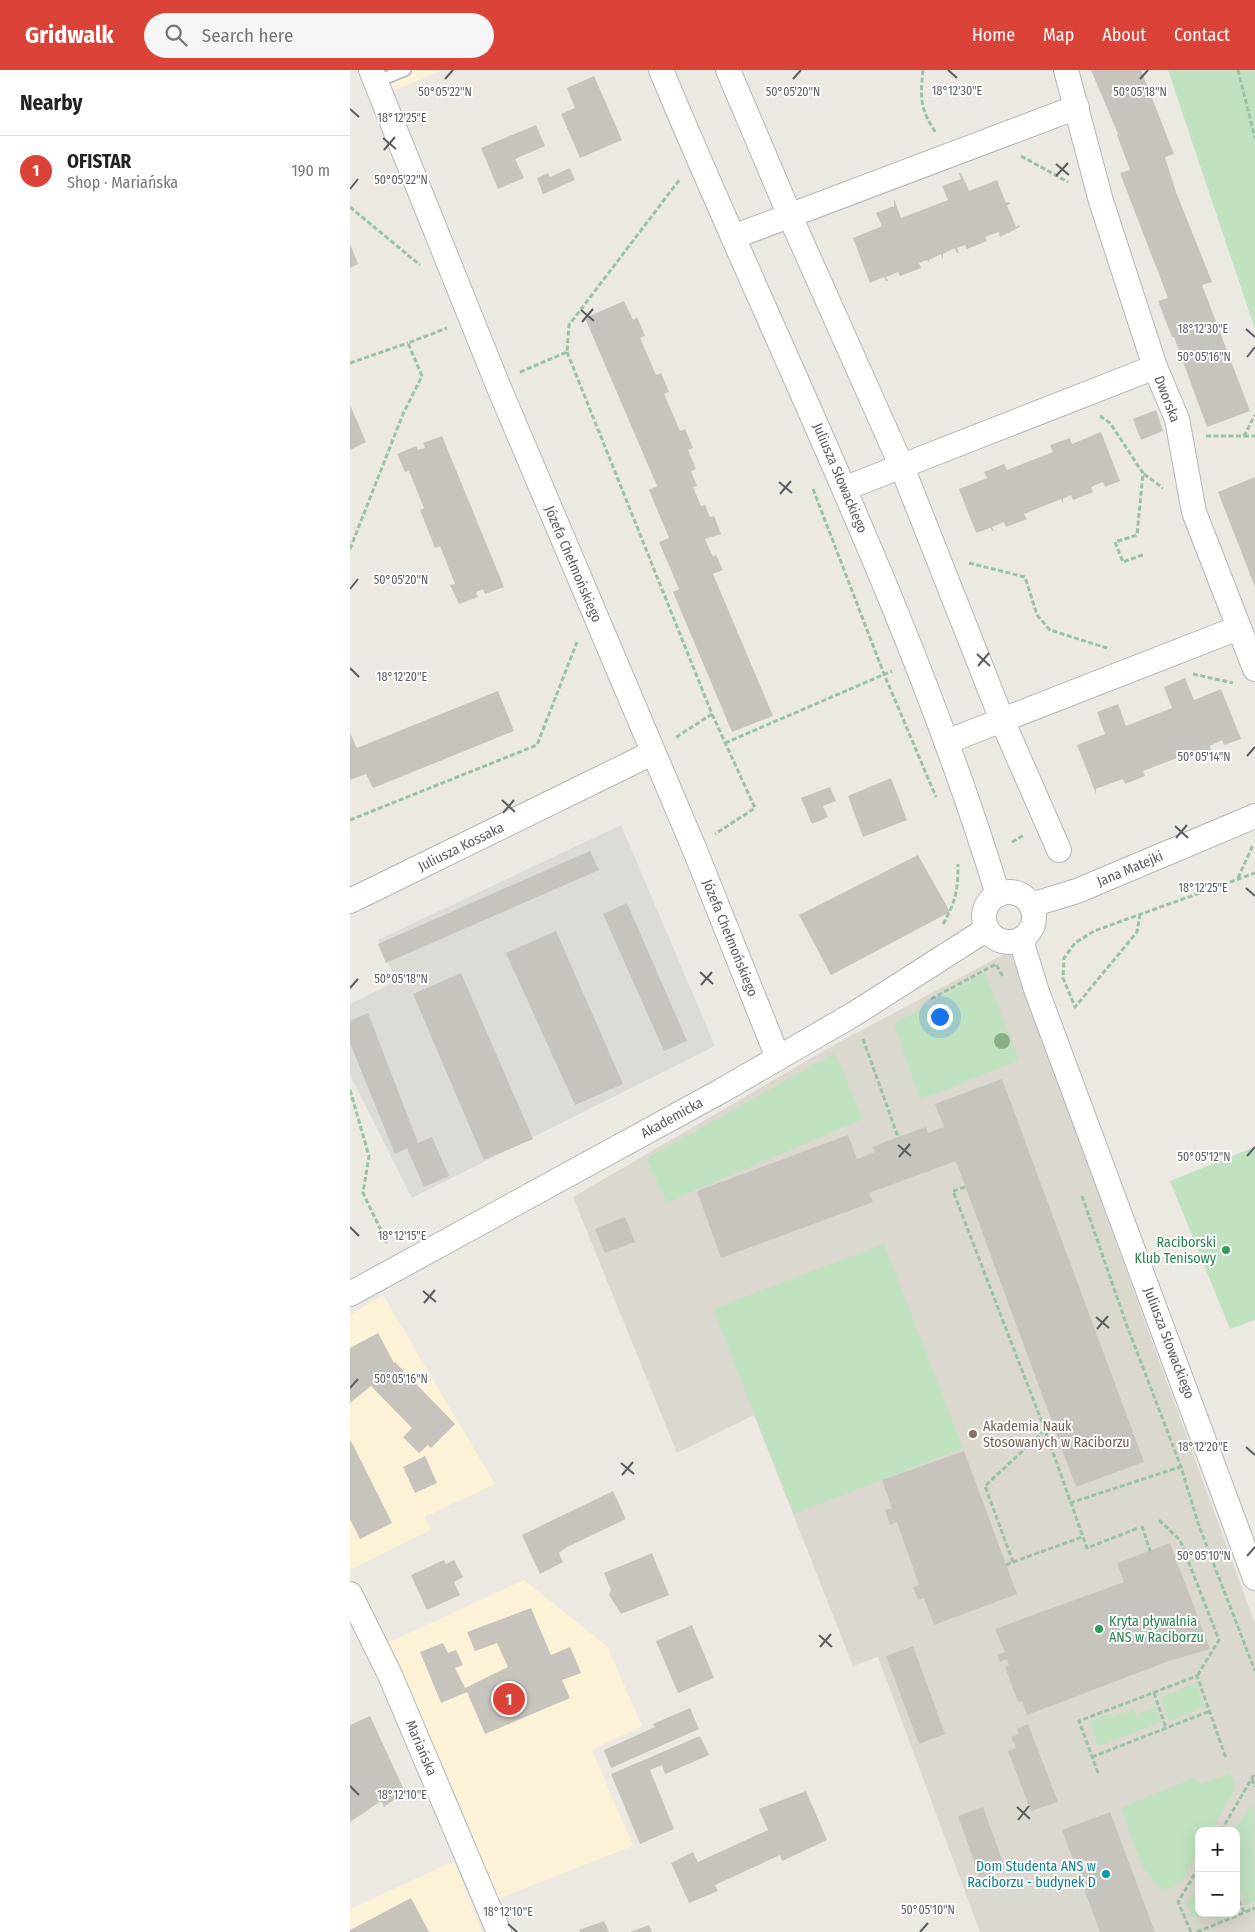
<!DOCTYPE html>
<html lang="en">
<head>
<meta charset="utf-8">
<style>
	body { margin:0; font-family:"Fira Sans Condensed",sans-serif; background:#f6f6f6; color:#222 }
	.controls { position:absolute; right:15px; bottom:15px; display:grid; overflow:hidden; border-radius:10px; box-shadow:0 5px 20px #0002 }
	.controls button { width:45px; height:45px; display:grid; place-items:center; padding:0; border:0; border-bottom:1px solid #e0e0e0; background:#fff; color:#222; font:25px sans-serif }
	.you { position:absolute; left:589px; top:946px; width:18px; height:18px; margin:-12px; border:4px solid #fff; border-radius:50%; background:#1a73e8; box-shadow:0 0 0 8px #1a73e833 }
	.badge { display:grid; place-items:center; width:32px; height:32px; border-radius:50%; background:#db4238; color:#fff; font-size:16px; font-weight:700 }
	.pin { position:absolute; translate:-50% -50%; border:2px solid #fff; box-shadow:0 1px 5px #0006 }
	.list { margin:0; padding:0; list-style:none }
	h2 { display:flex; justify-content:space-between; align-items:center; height:65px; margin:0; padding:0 20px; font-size:21px }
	h2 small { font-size:16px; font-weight:400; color:#767676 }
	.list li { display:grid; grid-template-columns:32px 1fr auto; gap:15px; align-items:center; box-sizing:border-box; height:70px; padding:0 20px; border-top:1px solid #e0e0e0 }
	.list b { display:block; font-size:19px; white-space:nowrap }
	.list p { margin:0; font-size:16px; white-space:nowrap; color:#767676 }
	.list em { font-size:16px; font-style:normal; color:#767676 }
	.icon { flex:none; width:28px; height:28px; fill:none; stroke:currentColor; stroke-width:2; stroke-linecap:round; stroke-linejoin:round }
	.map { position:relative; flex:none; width:905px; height:1862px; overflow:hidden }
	header { display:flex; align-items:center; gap:30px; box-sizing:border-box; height:70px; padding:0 25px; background:#db4238; color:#fff }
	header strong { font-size:24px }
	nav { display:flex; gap:28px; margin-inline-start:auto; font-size:18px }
	.search { width:350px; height:45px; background:#f6f6f6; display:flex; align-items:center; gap:12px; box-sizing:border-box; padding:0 18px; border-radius:28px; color:#767676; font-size:19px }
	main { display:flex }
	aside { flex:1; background:#fff }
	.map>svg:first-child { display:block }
	.commercial { fill:#fbf2d8 }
	.industrial { fill:#dddbd6 }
	.education { fill:#dbd8d0; fill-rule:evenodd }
	.green { fill:#c0e2c0 }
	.building { fill:#c7c4be }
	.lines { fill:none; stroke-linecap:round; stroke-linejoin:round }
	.service-casing { stroke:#b2b4b8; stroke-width:14 }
	.minor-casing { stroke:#b2b4b8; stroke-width:26 }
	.path { stroke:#9ac2a4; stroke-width:3; stroke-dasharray:5 2.5; stroke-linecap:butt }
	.service { stroke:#fff; stroke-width:11 }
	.minor { stroke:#fff; stroke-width:24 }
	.tree { fill:#8baf87 }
	.ticks { fill:none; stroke:#5a5d61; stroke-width:2 }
	.leisure-dot { fill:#2e9e5b; stroke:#fff; stroke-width:2 }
	.education-dot { fill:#8d6e63; stroke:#fff; stroke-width:2 }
	.culture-dot { fill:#0f9aa8; stroke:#fff; stroke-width:2 }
	.labels { text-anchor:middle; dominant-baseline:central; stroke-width:4; stroke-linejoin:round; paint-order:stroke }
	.street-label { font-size:14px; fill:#5a5d61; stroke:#fff }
	.leisure-label { font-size:14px; fill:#27864d; stroke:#fff; text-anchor:end }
	.education-label { font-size:14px; fill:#785e54; stroke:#fff; text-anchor:start }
	.culture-label { font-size:14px; fill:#0d838f; stroke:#fff; text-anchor:end }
	.ticks-label { font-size:12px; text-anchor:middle; fill:#5a5d61; stroke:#fff; stroke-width:4; stroke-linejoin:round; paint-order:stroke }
</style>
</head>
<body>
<header>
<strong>Gridwalk</strong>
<div class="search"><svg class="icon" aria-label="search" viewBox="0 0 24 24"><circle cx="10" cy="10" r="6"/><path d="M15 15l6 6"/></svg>Search here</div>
<nav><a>Home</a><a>Map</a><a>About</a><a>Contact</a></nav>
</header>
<main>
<aside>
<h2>Nearby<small></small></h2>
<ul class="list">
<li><span class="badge">1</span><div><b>OFISTAR</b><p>Shop · Mariańska</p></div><em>190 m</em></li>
</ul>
</aside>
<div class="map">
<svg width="905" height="1862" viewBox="0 0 905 1862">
	<rect width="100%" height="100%" fill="#ece9e2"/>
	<!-- commercial -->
	<g class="commercial">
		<polygon points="33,0 93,0 43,21"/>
		<polygon points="33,1225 145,1414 75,1447 81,1460 0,1500 0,1245"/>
		<polygon points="174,1510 257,1576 292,1656 242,1680 283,1776 147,1829 104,1722 35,1574"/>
		<polygon points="104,1791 132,1862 0,1862 0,1839"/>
	</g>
	<!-- industrial -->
	<polygon class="industrial" points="271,755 365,976 62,1128 0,1005 0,934 46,911 28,870"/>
	<!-- education -->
	<path class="education" d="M660,881L905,1554V1862H630L528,1587L503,1596L404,1345L327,1383L223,1127L482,976ZM849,1761H886V1843H849Z"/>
	<!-- green -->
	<g class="green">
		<polygon points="818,0 905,0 905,259"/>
		<polygon points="635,902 669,990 570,1030 544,954"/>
		<polygon points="485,983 513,1049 317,1132 296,1089"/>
		<polygon points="905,1077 905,1250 880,1259 820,1111"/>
		<polygon points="534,1174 613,1378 444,1444 363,1239"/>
		<polygon points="846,1613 855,1636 820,1651 810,1628"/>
		<polygon points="805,1637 811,1652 748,1676 739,1651 761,1643 762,1647 783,1639 786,1645"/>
		<polygon points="880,1703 886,1718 861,1761 849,1761 849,1781 830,1814 811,1820 792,1796 771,1738 844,1708 851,1714"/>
		<polygon points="904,1732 905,1831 896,1835 886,1810 886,1761 883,1761"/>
		<polygon points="849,1812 849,1843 874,1843 871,1849 843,1847 836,1834"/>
	</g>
	<!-- building -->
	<g class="building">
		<polygon points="741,0 791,0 824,84 815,87 826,122 862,212 852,215 900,341 857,357 824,267 822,267 808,231 818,228 770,103 780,100 767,65 768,64"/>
		<polygon points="244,6 272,70 230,88 211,44 225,38 217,18"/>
		<polygon points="186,55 195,76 165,89 174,108 148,119 131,78"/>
		<polygon points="220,98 225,110 193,124 187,108 198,103 200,107"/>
		<polygon points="609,103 611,103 619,121 647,110 656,133 660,132 660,134 657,135 666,157 669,155 670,157 650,167 649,162 635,167 637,171 617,179 615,175 607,178 609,183 607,183 605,178 593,184 593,189 591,184 579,190 580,194 577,190 569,193 571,198 550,206 548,202 536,207 538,211 536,211 534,207 520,213 503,168 532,156 526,143 544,136 544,129 551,148 598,130 592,116 611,109"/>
		<polygon points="0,174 8,194 0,198"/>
		<polygon points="274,231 283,250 287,247 295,266 290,268 306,305 311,303 319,322 314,324 330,361 335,359 343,378 338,380 346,399 341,401 347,416 343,417 351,436 355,435 360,447 364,446 371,464 355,469 363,487 366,485 373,500 363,504 423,646 382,662 323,522 329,519 309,472 319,468 299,420 307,416 235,248"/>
		<polygon points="0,335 16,372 0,380"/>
		<polygon points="806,340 813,361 791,370 783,349"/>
		<polygon points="751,362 770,411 755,417 753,412 741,417 743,422 723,430 721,425 713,429 713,434 711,429 674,444 677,449 656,457 654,452 642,457 644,462 640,458 626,463 609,419 637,408 634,402 654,394 657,400 703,382 700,375 720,368 722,374"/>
		<polygon points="92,366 154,517 135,524 133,519 126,522 128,527 109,534 100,515 105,514 90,476 85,478 70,440 74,438 59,401 55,402 47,384 66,376 68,380 75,378 73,373"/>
		<polygon points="905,407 905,517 868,422"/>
		<polygon points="835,608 844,630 871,619 891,669 874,675 872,670 860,676 861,680 841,688 840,683 793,701 795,706 775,714 773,709 746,719 746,724 727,675 755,664 747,642 768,634 776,656 822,638 814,617"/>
		<polygon points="148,621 164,661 23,718 16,704 0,710 0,663 7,678"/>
		<polygon points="541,708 557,750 513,767 498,726"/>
		<polygon points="480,717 486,731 473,736 478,747 462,754 451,728"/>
		<polygon points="240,781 249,800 36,893 28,874"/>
		<polygon points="568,785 600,842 481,905 449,845"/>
		<polygon points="277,833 337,971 314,981 253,844"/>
		<polygon points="206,861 273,1014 225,1035 156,883"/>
		<polygon points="111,903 183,1069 134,1090 63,924"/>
		<polygon points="18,943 68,1073 82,1067 99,1106 74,1117 57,1078 45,1084 0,973 0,951"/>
		<polygon points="652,1009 794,1392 726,1417 606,1091 519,1123 523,1132 371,1188 347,1121 498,1065 507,1089 525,1082 522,1077 548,1067 576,1057 578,1063 594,1057 585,1034"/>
		<polygon points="275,1147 285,1172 255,1183 245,1159"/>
		<polygon points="28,1263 44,1293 45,1292 105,1354 81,1378 78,1375 69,1383 53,1367 62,1358 21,1316 0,1333 0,1278"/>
		<polygon points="0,1369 42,1453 10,1469 0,1449"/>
		<polygon points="614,1381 667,1524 584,1555 574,1528 568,1530 563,1517 569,1515 547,1452 540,1455 535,1440 542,1438 532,1410"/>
		<polygon points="75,1386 87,1413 65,1423 53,1397"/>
		<polygon points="263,1421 276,1449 217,1477 209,1483 213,1492 190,1504 172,1465"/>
		<polygon points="820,1473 860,1579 819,1591 677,1645 672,1631 668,1632 655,1597 659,1595 657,1589 650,1592 647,1585 655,1582 645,1559 774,1512 767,1493"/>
		<polygon points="302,1483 319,1525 271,1544 259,1525 261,1520 254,1503"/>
		<polygon points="94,1490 96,1494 104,1490 113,1507 104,1512 110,1525 77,1540 61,1505"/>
		<polygon points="181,1538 201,1585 220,1577 231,1603 212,1610 220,1628 135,1664 117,1622 91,1633 70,1582 93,1573 98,1583 106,1580 113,1595 105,1598 115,1618 158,1597 147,1573 125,1581 117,1562"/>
		<polygon points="342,1555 364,1608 328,1623 306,1571"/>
		<polygon points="563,1576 595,1664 569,1674 536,1586"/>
		<polygon points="340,1638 349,1659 261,1698 254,1680 305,1657 303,1654"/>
		<polygon points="20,1646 55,1722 34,1737 31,1731 0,1752 0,1655"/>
		<polygon points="678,1654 708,1732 681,1741 658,1681 666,1678 661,1667 669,1664 667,1659"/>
		<polygon points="350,1666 359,1685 315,1704 312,1695 300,1700 324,1759 290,1774 261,1704"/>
		<polygon points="456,1721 477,1770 432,1791 430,1785 365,1815 368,1821 339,1833 321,1793 343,1782 348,1792 418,1760 409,1739"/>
		<polygon points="633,1737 655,1798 630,1808 608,1746"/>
		<polygon points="760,1742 800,1849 805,1862 750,1862 712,1760"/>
		<polygon points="61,1828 79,1862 0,1862 0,1860"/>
		<polygon points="254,1851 259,1862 230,1862 229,1860"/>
		<polygon points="299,1855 302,1862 280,1862"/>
	</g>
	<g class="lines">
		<defs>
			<polyline id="service" points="26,12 55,0"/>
			<g id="minor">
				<polyline points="21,0 147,313 344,778 428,988"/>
				<path d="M311,0C425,274 561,540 648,825"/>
				<polyline points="378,0 440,146 552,397 652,650 709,780"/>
				<polyline points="716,0 751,131 805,297 827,349 844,442 905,599"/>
				<polyline points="383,167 727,37"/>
				<polyline points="496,418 805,297"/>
				<polyline points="596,672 888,558"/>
				<circle cx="659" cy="847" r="25"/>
				<polyline points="0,831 302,683"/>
				<polyline points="681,835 727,821 905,746"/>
				<polyline points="671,870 686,919 905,1508"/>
				<polyline points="0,1224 371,1021 504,944 637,859"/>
				<polyline points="0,1524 40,1605 149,1862"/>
			</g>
		</defs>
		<!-- service casing -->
		<use href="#service" class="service-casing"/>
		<!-- minor casing -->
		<use href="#minor" class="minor-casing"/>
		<!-- path -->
		<g class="path">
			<path d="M573,0C570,28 570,39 586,63"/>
			<polyline points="888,0 905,68"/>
			<polyline points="671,86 718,112"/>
			<polyline points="0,137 70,195"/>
			<polyline points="217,282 362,644 325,668"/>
			<polyline points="0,293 58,273"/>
			<polyline points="170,302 217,282 219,255 330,109"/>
			<polyline points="750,346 760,353 793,403 787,465 765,472 773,492 795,484"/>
			<polyline points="856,366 894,366 905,345"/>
			<polyline points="894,366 905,366"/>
			<polyline points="794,404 813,418"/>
			<polyline points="463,419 534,604 586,727"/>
			<polyline points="0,479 53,344 72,306 58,273 97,258"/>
			<polyline points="619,493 675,507 687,545 700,560 760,579"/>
			<polyline points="843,604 883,613"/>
			<polyline points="362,644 405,738 365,764"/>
			<polyline points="375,673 542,601"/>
			<polyline points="0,750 187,675 227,572"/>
			<polyline points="662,772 674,765"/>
			<polyline points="888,808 903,775"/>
			<polyline points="790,844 787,862 725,937 713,908 714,888 725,873 744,861 905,803"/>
			<path d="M593,854C606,831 608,820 608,794"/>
			<polyline points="581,929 646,894 653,907"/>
			<polyline points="513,969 548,1067"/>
			<polyline points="0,1020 19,1086 13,1123 37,1173"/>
			<polyline points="615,1117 603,1121 695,1360 737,1478 788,1458"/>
			<polyline points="732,1126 777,1256 831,1397 849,1456 905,1601"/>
			<polyline points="720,1433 830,1397"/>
			<polyline points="809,1450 830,1470 869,1570 847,1606"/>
			<polyline points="792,1456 800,1481"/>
			<polyline points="663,1492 732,1467"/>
			<polyline points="656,1495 663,1492 635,1416 695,1360"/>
			<polyline points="804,1623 816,1658"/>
			<polyline points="742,1687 860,1641"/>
			<polyline points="748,1703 729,1651 847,1606 876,1688"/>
			<polyline points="902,1709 905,1717"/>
			<polyline points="871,1761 905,1703"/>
			<polyline points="886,1824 894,1842"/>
			<polyline points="841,1862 828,1832 849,1797"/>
			<polyline points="847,1862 905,1838"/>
		</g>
		<!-- service -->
		<use href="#service" class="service"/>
		<!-- minor -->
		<use href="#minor" class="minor"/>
	</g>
	<!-- trees -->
	<circle class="tree" cx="652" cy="971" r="8"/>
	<!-- ticks -->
	<path class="ticks" d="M598,0L607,8M95,9L103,0M443,9L451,0M790,9L798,0M0,39L9,47M33,68L46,79M34,80L45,67M706,94L719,105M706,106L718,93M0,119L8,109M231,240L244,251M232,252L243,239M896,259L905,267M897,287L905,277M429,412L442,423M430,424L441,411M0,519L8,509M627,584L640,596M628,596L639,583M0,598L9,607M897,686L905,677M152,730L165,742M153,743L164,730M825,756L838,768M826,768L837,755M896,818L905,826M350,902L363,914M351,915L362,902M0,918L8,909M548,1075L561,1086M897,1086L905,1077M549,1087L560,1074M0,1157L9,1166M73,1221L86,1232M74,1233L85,1220M746,1247L759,1258M747,1259L758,1246M0,1318L8,1309M896,1377L905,1385M271,1393L284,1404M272,1405L283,1392M897,1486L905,1477M469,1565L482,1577M470,1577L481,1564M0,1716L9,1725M667,1737L680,1749M668,1750L679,1736M158,1854L167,1862M570,1862L578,1853"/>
	<!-- markers -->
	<g class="leisure-dot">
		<circle cx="876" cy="1180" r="5"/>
		<circle cx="749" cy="1559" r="5"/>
	</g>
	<circle class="education-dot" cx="623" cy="1364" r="5"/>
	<circle class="culture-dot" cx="756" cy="1804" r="5"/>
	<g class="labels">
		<!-- street labels -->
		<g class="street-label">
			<text transform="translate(817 329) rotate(69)">Dworska</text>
			<text transform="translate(490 408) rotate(67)">Juliusza Słowackiego</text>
			<text transform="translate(223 494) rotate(67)">Józefa Chełmońskiego</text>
			<text transform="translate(111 777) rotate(-26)">Juliusza Kossaka</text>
			<text transform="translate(780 799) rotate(-23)">Jana Matejki</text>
			<text transform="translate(380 868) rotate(68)">Józefa Chełmońskiego</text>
			<text transform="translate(322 1048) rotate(-29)">Akademicka</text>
			<text transform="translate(819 1273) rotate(69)">Juliusza Słowackiego</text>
			<text transform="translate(71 1678) rotate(67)">Mariańska</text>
		</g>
		<!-- leisure labels -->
		<g class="leisure-label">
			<text x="866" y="1172">Raciborski<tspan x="866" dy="16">Klub Tenisowy</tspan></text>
			<text x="759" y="1551" text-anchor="start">Kryta pływalnia<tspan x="759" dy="16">ANS w Raciborzu</tspan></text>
		</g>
		<!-- education labels -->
		<g class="education-label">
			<text x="633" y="1356">Akademia Nauk<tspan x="633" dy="16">Stosowanych w Raciborzu</tspan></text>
		</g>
		<!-- culture labels -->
		<g class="culture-label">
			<text x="746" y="1796">Dom Studenta ANS w<tspan x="746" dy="16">Raciborzu - budynek D</tspan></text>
		</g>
	</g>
	<g class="ticks-label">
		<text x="607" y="25">18°12'30"E</text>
		<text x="95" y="26">50°05'22"N</text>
		<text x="443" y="26">50°05'20"N</text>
		<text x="790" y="26">50°05'18"N</text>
		<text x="52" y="52">18°12'25"E</text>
		<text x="51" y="114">50°05'22"N</text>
		<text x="853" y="263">18°12'30"E</text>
		<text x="854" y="291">50°05'16"N</text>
		<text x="51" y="514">50°05'20"N</text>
		<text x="52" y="611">18°12'20"E</text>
		<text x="854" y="691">50°05'14"N</text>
		<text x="853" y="822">18°12'25"E</text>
		<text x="51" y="913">50°05'18"N</text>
		<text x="854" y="1091">50°05'12"N</text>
		<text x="52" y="1170">18°12'15"E</text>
		<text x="51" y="1313">50°05'16"N</text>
		<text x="853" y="1381">18°12'20"E</text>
		<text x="854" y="1490">50°05'10"N</text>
		<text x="52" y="1729">18°12'10"E</text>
		<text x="578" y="1844">50°05'10"N</text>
		<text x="158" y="1846">18°12'10"E</text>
	</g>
</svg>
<div class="controls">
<button>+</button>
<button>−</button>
</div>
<div class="you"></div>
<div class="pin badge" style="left:159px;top:1629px">1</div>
</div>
</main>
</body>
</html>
